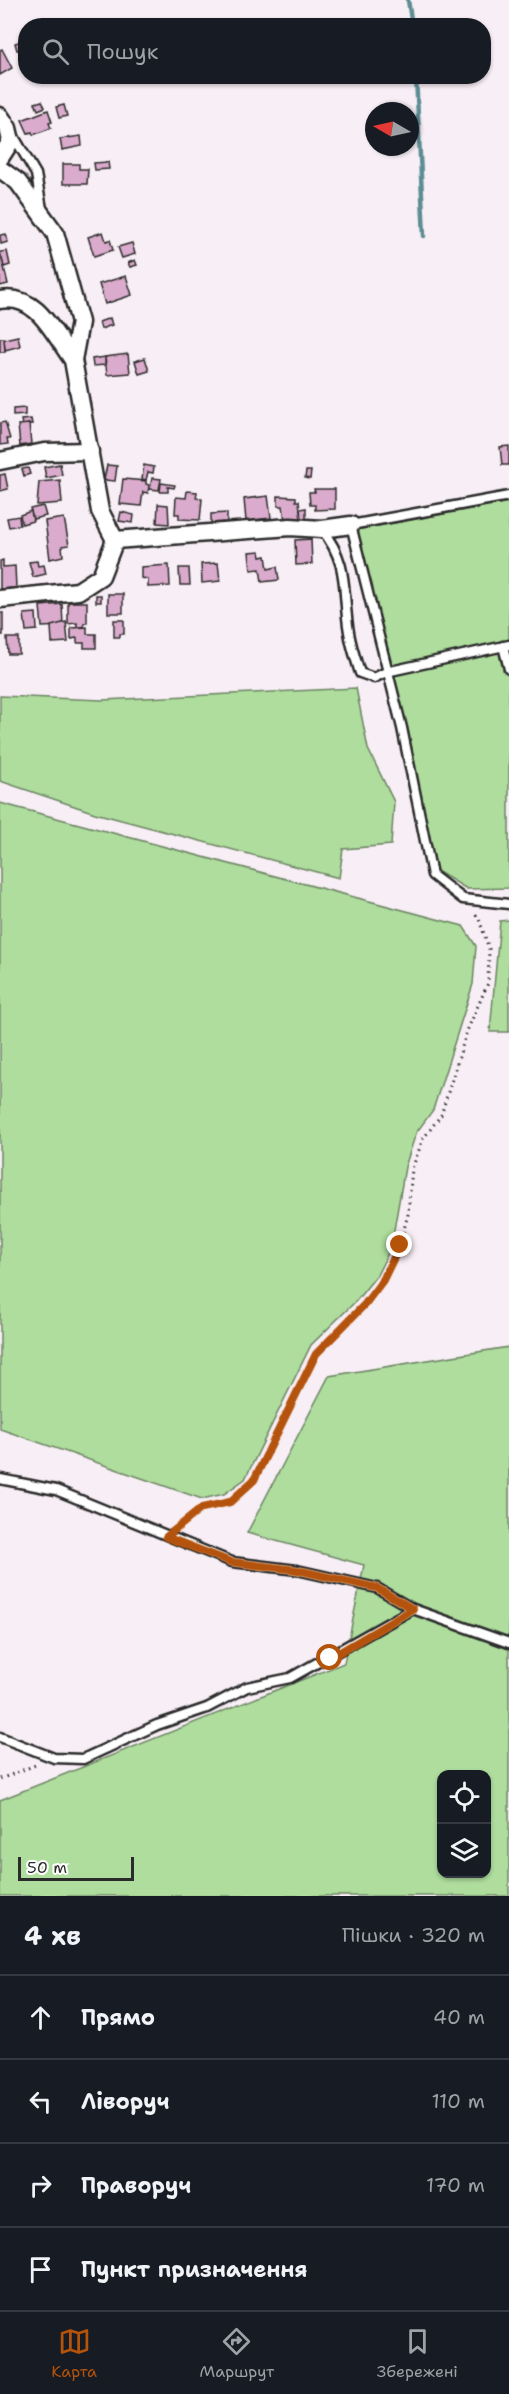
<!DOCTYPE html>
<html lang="uk">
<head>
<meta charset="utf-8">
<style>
	body { margin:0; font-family:"Shantell Sans",sans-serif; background:#242831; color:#f1f3f6 }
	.controls { position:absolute; right:18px; bottom:18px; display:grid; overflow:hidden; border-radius:12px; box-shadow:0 2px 4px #0004 }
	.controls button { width:54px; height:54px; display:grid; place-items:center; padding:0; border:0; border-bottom:2px solid #363941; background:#171b24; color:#f1f3f6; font:30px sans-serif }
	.compass { position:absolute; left:365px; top:102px; width:54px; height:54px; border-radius:50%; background:#171b24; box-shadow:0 2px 4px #0004; rotate:279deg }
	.scale { position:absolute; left:18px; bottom:15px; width:116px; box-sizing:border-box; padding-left:6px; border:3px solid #2b2b2b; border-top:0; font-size:16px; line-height:21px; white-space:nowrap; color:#2b2b2b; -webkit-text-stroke:4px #fff; paint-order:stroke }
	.stop { position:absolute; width:18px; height:18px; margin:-14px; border:4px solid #b45309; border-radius:50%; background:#fff }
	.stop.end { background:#b45309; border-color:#fff; box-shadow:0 2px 6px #0008 }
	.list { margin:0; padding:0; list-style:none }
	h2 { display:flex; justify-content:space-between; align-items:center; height:78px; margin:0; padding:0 24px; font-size:26px }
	h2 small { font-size:20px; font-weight:400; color:#9ea1a6 }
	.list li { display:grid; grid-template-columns:39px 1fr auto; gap:18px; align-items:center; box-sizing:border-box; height:84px; padding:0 24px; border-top:2px solid #363941 }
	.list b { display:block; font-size:22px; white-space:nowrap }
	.list em { font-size:20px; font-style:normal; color:#9ea1a6 }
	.icon { flex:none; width:33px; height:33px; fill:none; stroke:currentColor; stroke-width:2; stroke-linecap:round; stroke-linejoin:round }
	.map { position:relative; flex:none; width:509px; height:1896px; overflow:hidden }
	.search { position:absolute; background:#171b24; box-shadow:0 2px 4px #0004; left:18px; right:18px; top:18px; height:66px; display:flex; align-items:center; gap:15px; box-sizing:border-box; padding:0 21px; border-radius:24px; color:#9ea1a6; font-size:22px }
	.sheet { height:414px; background:#171b24 }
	nav { display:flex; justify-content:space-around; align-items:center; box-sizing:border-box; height:84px; border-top:2px solid #363941; background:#171b24; font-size:16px; color:#9ea1a6 }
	nav a { display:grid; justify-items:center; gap:3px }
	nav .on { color:#b45309 }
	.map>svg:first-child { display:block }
	.green { fill:#aedd9d; stroke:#6c8464; stroke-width:1.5; fill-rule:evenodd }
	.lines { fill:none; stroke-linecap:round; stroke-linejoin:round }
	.stream { stroke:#5d8d94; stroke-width:4.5 }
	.building { fill:#daabcc; stroke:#2b2b2b; stroke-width:1.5 }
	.lane-casing { stroke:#2b2b2b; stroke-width:13 }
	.street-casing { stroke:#2b2b2b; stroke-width:21 }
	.path { stroke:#2b2b2b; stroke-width:3; stroke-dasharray:1.5 4.5; stroke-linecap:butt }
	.lane { stroke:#fff; stroke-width:8 }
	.street { stroke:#fff; stroke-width:16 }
	.route { stroke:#b45309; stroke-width:8 }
</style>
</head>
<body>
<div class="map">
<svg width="509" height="1896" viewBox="0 0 509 1896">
	<rect width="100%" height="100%" fill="#f8eef5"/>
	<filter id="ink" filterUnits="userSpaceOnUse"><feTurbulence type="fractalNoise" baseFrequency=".0167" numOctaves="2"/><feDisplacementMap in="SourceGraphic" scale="12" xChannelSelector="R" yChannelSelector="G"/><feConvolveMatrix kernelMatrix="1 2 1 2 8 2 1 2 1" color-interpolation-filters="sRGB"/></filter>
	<g filter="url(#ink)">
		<!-- green -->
		<g class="green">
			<polygon points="509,502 509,888 467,889 437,871 356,530"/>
			<polygon points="356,688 368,749 394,802 391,845 343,849 339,878 95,813 0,781 0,696 102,700"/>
			<polygon points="0,803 463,926 476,946 473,984 433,1110 416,1133 405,1167 391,1247 377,1275 356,1301 311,1345 245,1479 224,1494 202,1499 0,1429"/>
			<polygon points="509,920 509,1032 490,1032 500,921"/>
			<path d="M509,1347V1896H0V1800L344,1663L364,1565L247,1533L329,1376ZM442,1774H486V1874H442Z"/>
		</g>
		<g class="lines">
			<!-- stream -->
			<g class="stream">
				<polyline points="408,0 412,26"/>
				<polyline points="416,76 424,236"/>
			</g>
		</g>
		<!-- building -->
		<g class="building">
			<polygon points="26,40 26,48 17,50 15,43"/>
			<polygon points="2,49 12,68 0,75 0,50"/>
			<polygon points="42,101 45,107 38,110 35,103"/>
			<polygon points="64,105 67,116 59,118 56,107"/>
			<polygon points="48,110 52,122 49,123 51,128 33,135 32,132 28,133 22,120"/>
			<polygon points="81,136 82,146 62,150 60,139"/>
			<polygon points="108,162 109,169 95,170 94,163"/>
			<polygon points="63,164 79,164 79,169 88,169 87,184 63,184"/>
			<polygon points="103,232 106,241 110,240 113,250 94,256 88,237"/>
			<polygon points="6,234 8,242 1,244 0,235"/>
			<polygon points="132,243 135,254 122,258 118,247"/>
			<polygon points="7,251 10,265 4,267 0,252"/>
			<polygon points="2,259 8,284 0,286 0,260"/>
			<polygon points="135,260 137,265 130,267 128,263"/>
			<polygon points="126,276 132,295 105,304 99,284"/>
			<polygon points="110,318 112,325 101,329 99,322"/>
			<polygon points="18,336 20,346 5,350 4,339"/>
			<polygon points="0,338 4,338 5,352 0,352"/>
			<polygon points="128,354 130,373 107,375 105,357"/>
			<polygon points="105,357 105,365 93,366 92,359"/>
			<polygon points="145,358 149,371 139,374 135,361"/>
			<polygon points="25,408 25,415 13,416 13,409"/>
			<polygon points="31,419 32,424 22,425 21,420"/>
			<polygon points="5,422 10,439 7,439 8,444 0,445 0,423"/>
			<polygon points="29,424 31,444 20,446 18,425"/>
			<polygon points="509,446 509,465 502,465 500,447"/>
			<polygon points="60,464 62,475 46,478 44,467"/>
			<polygon points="107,465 117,466 115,481 104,480"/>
			<polygon points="144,465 154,467 153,473 148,472 146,480 142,479"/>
			<polygon points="28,468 30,474 24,476 22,469"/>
			<polygon points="306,471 311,471 310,479 305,478"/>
			<polygon points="5,474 8,489 0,491 0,475"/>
			<polygon points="152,478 161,479 159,490 150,489"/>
			<polygon points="123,479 146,481 146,484 149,485 148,493 143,492 141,506 120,504"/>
			<polygon points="60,480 62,503 37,505 39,482"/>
			<polygon points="161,483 175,485 174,488 168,487 168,492 160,492"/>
			<polygon points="314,489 335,489 335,509 315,510 315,505 310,505 309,492 315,492"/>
			<polygon points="187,491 197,492 196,498 202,499 200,520 179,519 179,514 175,514 176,497 186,498"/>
			<polygon points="268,496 271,518 246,521 244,499"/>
			<polygon points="278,496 296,497 296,501 299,501 301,519 285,521 283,506 278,506"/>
			<polygon points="158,504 168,505 169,524 157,523"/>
			<polygon points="43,506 46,516 33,519 30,509"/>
			<polygon points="306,508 306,519 301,519 300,509"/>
			<polygon points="31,511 33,521 22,524 20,515"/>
			<polygon points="121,512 134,515 133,523 119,521"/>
			<polygon points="227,513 227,522 211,523 211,514"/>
			<polygon points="19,516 20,525 9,527 7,518"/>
			<polygon points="64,518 69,545 62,546 63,556 50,559 45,521"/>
			<polygon points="311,539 312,564 296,565 295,540"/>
			<polygon points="260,551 261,557 266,556 268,569 277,567 279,580 262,582 260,569 251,570 249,552"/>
			<polygon points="3,560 3,567 15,566 16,588 0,589 0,561"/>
			<polygon points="37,561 38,566 44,565 46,574 33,577 29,562"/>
			<polygon points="218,563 220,581 202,583 201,564"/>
			<polygon points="169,565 170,586 148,587 148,579 141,578 141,567"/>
			<polygon points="179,568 189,568 190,585 180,585"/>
			<rect x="108" y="594" width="15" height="19"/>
			<rect x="96" y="595" width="5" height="7"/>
			<polygon points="68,602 87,602 87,623 84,623 84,627 77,627 77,623 68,624"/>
			<polygon points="62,604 63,626 42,627 40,606"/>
			<rect x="0" y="613" width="3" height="22"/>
			<polygon points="36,613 37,630 26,631 24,614"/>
			<polygon points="114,620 124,620 124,634 120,634 120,637 114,637"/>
			<polygon points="66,622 68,642 52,643 51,626"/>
			<polygon points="87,627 87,634 96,634 96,648 84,648 84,643 77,643 77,638 71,639 71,628"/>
			<polygon points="7,638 19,638 19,654 8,654"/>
		</g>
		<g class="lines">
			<defs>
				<g id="lane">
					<polyline points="13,135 36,174 42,209"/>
					<polyline points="509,496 351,525 402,728 432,875 463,899 509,904"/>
					<path d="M322,530C350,564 342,592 349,632C351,646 356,660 360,673L374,678L386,672L509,645"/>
					<polyline points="503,646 509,669"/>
					<polyline points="0,1479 56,1490 232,1562 297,1570 377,1588 413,1609 509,1643"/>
					<polyline points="0,1737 54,1758 83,1759 157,1725 207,1708 247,1687 290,1678 413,1609"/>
				</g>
				<g id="street">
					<polyline points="0,116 8,128 11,141 0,158"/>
					<polyline points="0,169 18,182 55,233 80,322 73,360 100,511 115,540"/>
					<path d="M0,300C37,293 53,333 73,360"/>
					<polyline points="0,461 44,452 90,451"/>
					<polyline points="115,540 290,527 322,529 351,525"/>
					<polyline points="0,599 78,591 101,576 115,540"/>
				</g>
			</defs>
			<!-- lane casing -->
			<use href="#lane" class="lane-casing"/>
			<!-- street casing -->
			<use href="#street" class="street-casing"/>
			<!-- path -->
			<g class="path">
				<polyline points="178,1528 202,1508 229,1502 254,1480 317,1354 365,1304 383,1280 400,1245 408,1214 412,1169 423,1139 441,1115 467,1031 488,983 489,949 479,919 473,912"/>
				<polyline points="0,1779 38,1764"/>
			</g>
			<!-- lane -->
			<use href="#lane" class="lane"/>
			<!-- street -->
			<use href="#street" class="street"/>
		</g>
	</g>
	<g class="lines" filter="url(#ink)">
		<!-- route -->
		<polyline class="route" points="330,1658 413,1609 377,1588 297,1570 231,1562 166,1537 202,1508 230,1502 254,1480 316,1354 365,1304 383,1280 400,1245"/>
	</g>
</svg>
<div class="controls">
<button><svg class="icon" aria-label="locate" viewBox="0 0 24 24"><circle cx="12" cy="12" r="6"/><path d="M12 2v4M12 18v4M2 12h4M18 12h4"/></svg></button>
<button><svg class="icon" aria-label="layers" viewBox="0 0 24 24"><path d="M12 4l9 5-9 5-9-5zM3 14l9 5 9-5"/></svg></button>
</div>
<svg class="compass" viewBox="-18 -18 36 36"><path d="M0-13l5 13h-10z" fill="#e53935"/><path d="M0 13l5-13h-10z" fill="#9ea1a6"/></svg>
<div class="scale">50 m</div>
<div class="stop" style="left:330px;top:1658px"></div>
<div class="stop end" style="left:400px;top:1245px"></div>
<div class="search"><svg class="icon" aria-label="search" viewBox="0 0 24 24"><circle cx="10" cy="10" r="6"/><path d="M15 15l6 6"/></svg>Пошук</div>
</div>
<section class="sheet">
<h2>4 хв<small>Пішки · 320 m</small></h2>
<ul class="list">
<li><svg class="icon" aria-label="ahead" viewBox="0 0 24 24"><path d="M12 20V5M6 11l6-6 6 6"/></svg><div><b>Прямо</b></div><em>40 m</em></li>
<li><svg class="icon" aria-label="left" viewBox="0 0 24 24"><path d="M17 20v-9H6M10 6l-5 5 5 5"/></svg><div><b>Ліворуч</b></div><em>110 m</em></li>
<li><svg class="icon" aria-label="right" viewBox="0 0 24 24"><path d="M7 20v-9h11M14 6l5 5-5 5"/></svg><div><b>Праворуч</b></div><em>170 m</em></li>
<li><svg class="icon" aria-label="arrive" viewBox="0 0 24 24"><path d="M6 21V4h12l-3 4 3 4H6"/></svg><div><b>Пункт призначення</b></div></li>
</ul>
</section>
<nav>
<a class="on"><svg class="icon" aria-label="map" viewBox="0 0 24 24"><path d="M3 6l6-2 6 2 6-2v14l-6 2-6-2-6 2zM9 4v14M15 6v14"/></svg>Карта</a>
<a><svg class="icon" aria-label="directions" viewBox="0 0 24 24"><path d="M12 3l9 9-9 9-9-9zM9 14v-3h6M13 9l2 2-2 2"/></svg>Маршрут</a>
<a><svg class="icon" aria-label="saved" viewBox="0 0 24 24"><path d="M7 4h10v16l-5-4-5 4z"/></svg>Збережені</a>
</nav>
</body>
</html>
